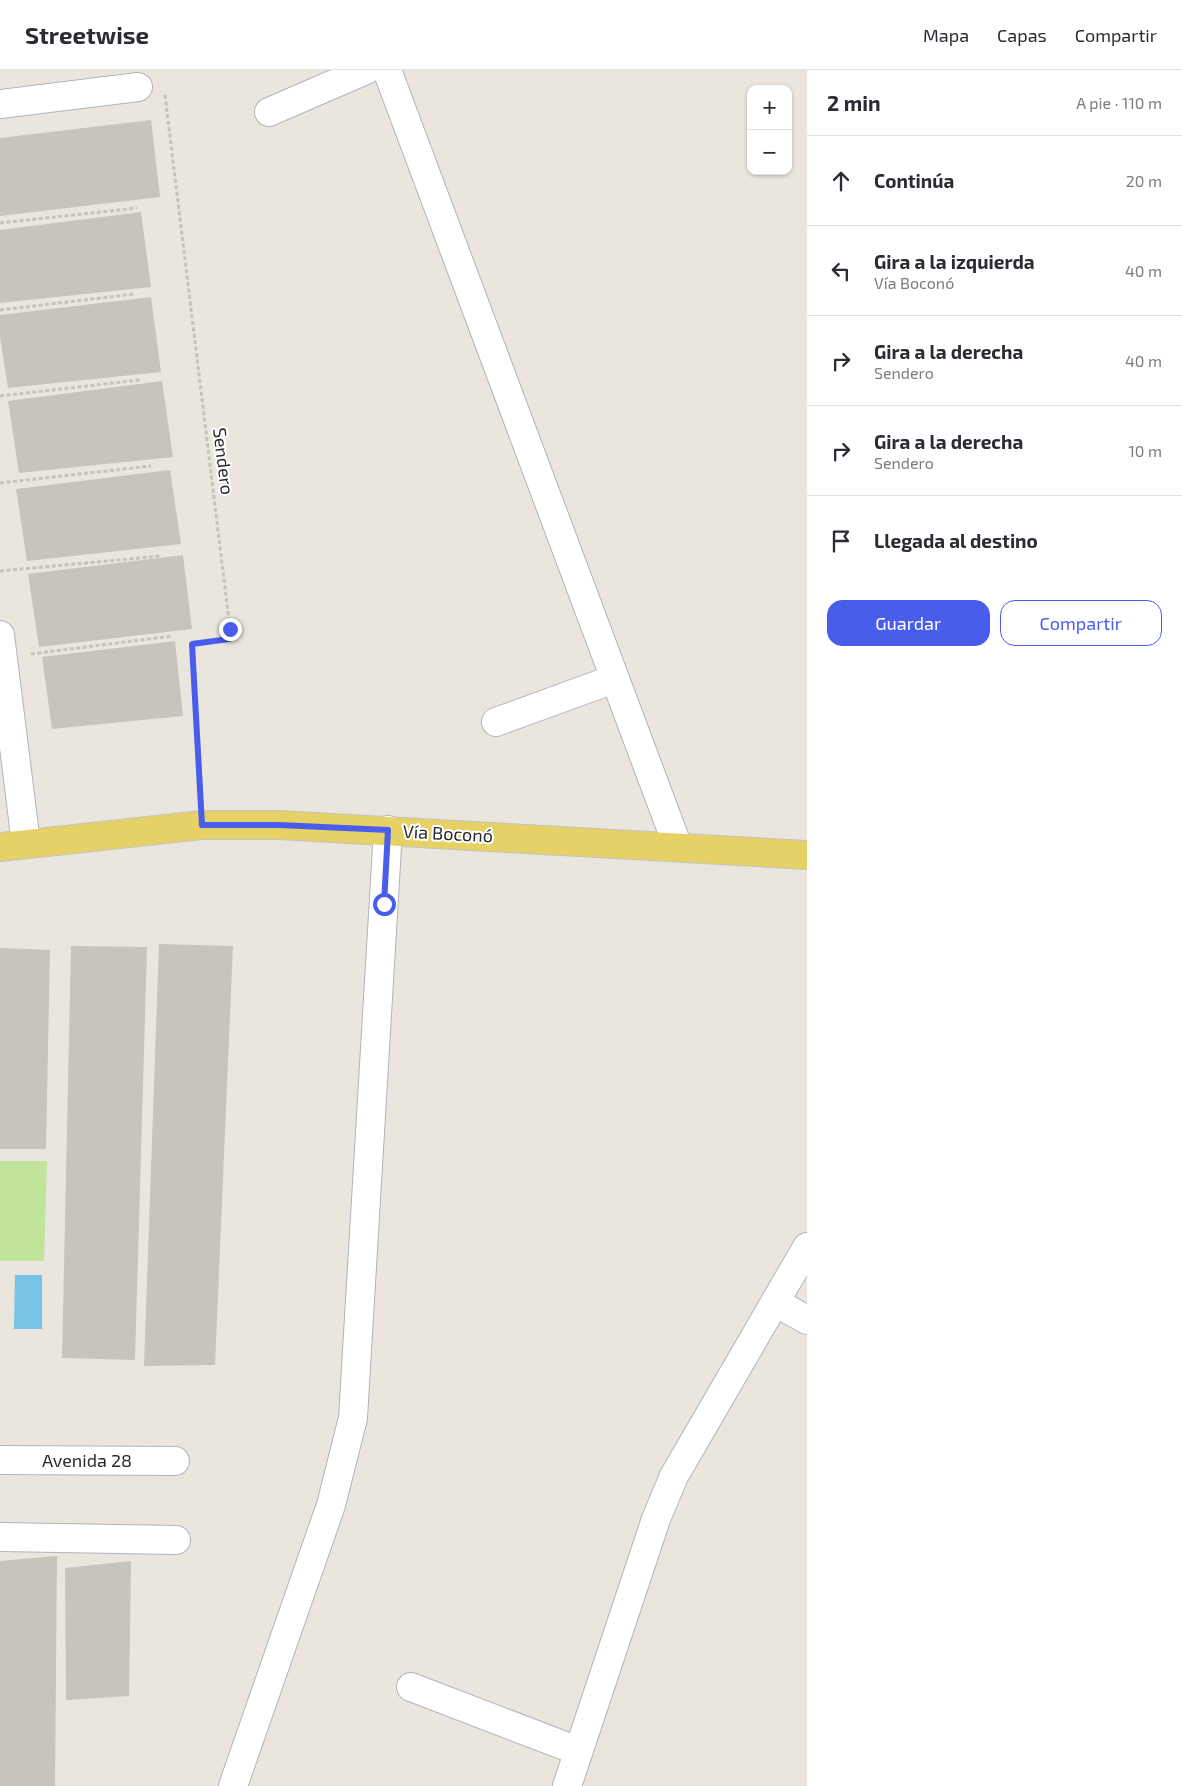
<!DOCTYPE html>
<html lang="es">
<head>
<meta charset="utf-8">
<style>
	body { margin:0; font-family:"Exo 2",sans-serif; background:#f2f2f3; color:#2b2b33 }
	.controls { position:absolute; right:15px; top:15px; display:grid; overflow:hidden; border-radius:10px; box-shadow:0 1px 4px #0004 }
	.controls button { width:45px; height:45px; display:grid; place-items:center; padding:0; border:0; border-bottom:1px solid #e1e1e2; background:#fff; color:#2b2b33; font:25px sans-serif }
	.stop { position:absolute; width:15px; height:15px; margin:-11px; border:4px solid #495ded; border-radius:50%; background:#fff }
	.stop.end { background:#495ded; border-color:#fff; box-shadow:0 1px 5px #0008 }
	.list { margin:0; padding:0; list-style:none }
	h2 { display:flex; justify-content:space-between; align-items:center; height:65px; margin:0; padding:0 20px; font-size:21px }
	h2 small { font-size:16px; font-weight:400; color:#7c7c81 }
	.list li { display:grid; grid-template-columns:32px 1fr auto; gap:15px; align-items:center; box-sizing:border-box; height:90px; padding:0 20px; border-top:1px solid #e1e1e2 }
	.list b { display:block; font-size:19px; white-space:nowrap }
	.list p { margin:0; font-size:16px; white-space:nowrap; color:#7c7c81 }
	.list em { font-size:16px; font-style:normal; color:#7c7c81 }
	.actions { display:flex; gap:10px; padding:15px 20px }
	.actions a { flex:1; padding:11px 0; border:1px solid #495ded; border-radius:15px; text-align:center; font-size:18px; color:#495ded }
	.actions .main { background:#495ded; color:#fff }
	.icon { flex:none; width:28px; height:28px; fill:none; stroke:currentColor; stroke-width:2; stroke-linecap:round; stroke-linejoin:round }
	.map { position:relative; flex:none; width:807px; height:1716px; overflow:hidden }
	header { display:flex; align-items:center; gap:30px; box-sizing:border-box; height:70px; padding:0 25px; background:#fff; border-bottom:1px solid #e1e1e2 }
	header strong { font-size:24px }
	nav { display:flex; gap:28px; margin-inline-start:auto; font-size:18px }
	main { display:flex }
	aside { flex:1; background:#fff }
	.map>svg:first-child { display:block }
	.pitch { fill:#c0e49a }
	.water { fill:#78c2e6 }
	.building { fill:#c7c4bc }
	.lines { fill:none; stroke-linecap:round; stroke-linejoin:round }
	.minor-casing { stroke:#b1b3bd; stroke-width:30 }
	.major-casing { stroke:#c3c3c3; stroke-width:30 }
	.path { stroke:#c3c3c3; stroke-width:3; stroke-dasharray:4 2.5; stroke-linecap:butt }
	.minor { stroke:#fff; stroke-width:28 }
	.major { stroke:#e6d167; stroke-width:28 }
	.route { stroke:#495ded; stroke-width:6 }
	.labels { text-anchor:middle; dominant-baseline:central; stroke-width:4; stroke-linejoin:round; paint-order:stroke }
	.street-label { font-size:18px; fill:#2a2a2a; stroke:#fff }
</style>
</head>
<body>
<header>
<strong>Streetwise</strong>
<nav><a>Mapa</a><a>Capas</a><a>Compartir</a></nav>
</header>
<main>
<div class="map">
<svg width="807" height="1716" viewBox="0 0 807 1716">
	<rect width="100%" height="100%" fill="#ebe6dd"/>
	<!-- pitch -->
	<polygon class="pitch" points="0,1091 47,1091 44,1191 0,1191"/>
	<!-- water -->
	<polygon class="water" points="15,1205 42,1205 42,1259 14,1259"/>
	<!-- building -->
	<g class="building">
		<polygon points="151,50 160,127 0,146 0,68"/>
		<polygon points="141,142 151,217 0,233 0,160"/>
		<polygon points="151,227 161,302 8,318 0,267 0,245"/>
		<polygon points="162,311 173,387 19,403 8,331"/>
		<polygon points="170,400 181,474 27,491 16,419"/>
		<polygon points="183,485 192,559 39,577 28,504"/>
		<polygon points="175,571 183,646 52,659 42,587"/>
		<polygon points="159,874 233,876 215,1295 144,1296"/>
		<polygon points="71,876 147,877 135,1290 62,1288"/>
		<polygon points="0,878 50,880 46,1079 0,1079"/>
		<polygon points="57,1486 55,1716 0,1716 0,1491"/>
		<polygon points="131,1491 129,1626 66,1630 65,1498"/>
	</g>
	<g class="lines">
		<defs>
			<g id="minor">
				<polyline points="387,0 678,777"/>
				<polyline points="0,34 138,17"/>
				<polyline points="269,42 366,0"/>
				<polyline points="0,565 26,773"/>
				<polyline points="496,652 614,609"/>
				<polyline points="775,1232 807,1250"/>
				<polyline points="0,1390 175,1391"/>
				<polyline points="0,1467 176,1470"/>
				<polyline points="411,1617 578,1681"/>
				<polyline points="233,1716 331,1435 353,1348 388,760"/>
				<polyline points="567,1716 656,1449 674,1406 807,1177"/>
			</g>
			<polyline id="major" points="0,777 202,755 279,755 807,785"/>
		</defs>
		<!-- minor casing -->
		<use href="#minor" class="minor-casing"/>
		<!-- major casing -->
		<use href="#major" class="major-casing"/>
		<!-- path -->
		<g class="path">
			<polyline points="165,25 230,559 229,569 192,574 201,727"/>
			<polyline points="0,153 137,138"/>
			<polyline points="0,240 134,224"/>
			<polyline points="0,326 140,310"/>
			<polyline points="0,413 151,396"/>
			<polyline points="0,501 161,486"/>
			<polyline points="31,584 172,566"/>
		</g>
		<!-- minor -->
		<use href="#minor" class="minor"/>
		<!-- major -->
		<use href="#major" class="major"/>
	</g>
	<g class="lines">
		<!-- route -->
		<polyline class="route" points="230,559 229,569 192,574 202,755 279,755 388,760 384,834"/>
	</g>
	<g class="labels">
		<!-- street labels -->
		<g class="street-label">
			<text transform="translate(224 391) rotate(83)">Sendero</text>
			<text transform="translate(448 763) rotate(3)">Vía Boconó</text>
			<text x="87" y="1390">Avenida 28</text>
		</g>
	</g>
</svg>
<div class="controls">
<button>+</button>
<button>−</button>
</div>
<div class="stop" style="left:384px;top:834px"></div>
<div class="stop end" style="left:230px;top:559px"></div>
</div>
<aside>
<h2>2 min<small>A pie · 110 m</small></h2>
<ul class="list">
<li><svg class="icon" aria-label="ahead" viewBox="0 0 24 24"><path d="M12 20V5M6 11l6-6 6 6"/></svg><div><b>Continúa</b></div><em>20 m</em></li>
<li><svg class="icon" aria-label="left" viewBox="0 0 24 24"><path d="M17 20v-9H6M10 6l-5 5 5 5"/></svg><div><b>Gira a la izquierda</b><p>Vía Boconó</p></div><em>40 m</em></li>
<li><svg class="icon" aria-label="right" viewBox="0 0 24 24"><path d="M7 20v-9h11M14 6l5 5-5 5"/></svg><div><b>Gira a la derecha</b><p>Sendero</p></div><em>40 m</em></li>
<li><svg class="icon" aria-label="right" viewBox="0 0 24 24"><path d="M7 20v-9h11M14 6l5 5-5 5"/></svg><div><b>Gira a la derecha</b><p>Sendero</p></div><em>10 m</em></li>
<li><svg class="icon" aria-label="arrive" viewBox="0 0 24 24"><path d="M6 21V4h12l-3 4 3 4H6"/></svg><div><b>Llegada al destino</b></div></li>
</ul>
<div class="actions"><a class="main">Guardar</a><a>Compartir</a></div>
</aside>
</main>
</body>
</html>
